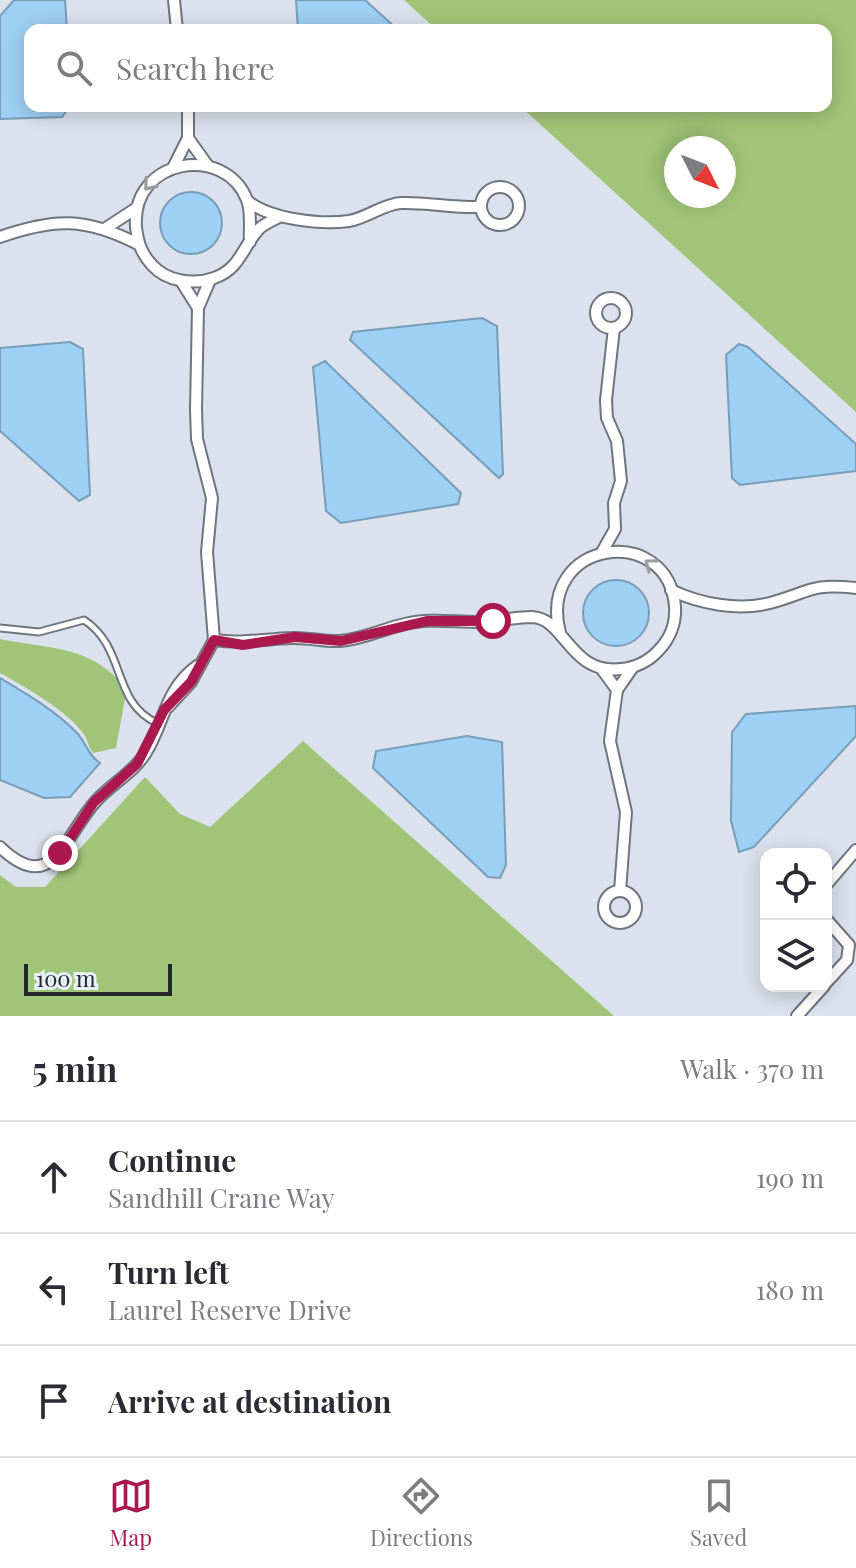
<!DOCTYPE html>
<html lang="en">
<head>
<meta charset="utf-8">
<style>
	body { margin:0; font-family:"Playfair Display",serif; background:#f7f7f7; color:#2b2b33 }
	.controls { position:absolute; right:24px; bottom:24px; display:grid; overflow:hidden; border-radius:16px; box-shadow:0 4px 20px #0003 }
	.controls button { width:72px; height:72px; display:grid; place-items:center; padding:0; border:0; border-bottom:2px solid #e1e1e2; background:#fff; color:#2b2b33; font:40px sans-serif }
	.compass { position:absolute; left:664px; top:136px; width:72px; height:72px; border-radius:50%; background:#fff; box-shadow:0 4px 20px #0003; rotate:132deg }
	.scale { position:absolute; left:24px; bottom:20px; width:148px; box-sizing:border-box; padding-left:8px; border:4px solid #23262a; border-top:0; font-size:22px; line-height:28px; white-space:nowrap; color:#23262a; -webkit-text-stroke:6px #e8f0fa; paint-order:stroke }
	.stop { position:absolute; width:24px; height:24px; margin:-18px; border:6px solid #aa184e; border-radius:50%; background:#fff }
	.stop.end { background:#aa184e; border-color:#fff; box-shadow:0 2px 8px #0008 }
	.list { margin:0; padding:0; list-style:none }
	h2 { display:flex; justify-content:space-between; align-items:center; height:104px; margin:0; padding:0 32px; font-size:34px }
	h2 small { font-size:26px; font-weight:400; color:#7c7c81 }
	.list li { display:grid; grid-template-columns:52px 1fr auto; gap:24px; align-items:center; box-sizing:border-box; height:112px; padding:0 32px; border-top:2px solid #e1e1e2 }
	.list b { display:block; font-size:30px; white-space:nowrap }
	.list p { margin:0; font-size:26px; white-space:nowrap; color:#7c7c81 }
	.list em { font-size:26px; font-style:normal; color:#7c7c81 }
	.icon { flex:none; width:44px; height:44px; fill:none; stroke:currentColor; stroke-width:2; stroke-linecap:round; stroke-linejoin:round }
	.map { position:relative; flex:none; width:856px; height:1016px; overflow:hidden }
	.search { position:absolute; background:#fff; box-shadow:0 4px 20px #0003; left:24px; right:24px; top:24px; height:88px; display:flex; align-items:center; gap:20px; box-sizing:border-box; padding:0 28px; border-radius:16px; color:#7c7c81; font-size:30px }
	.sheet { height:440px; background:#fff }
	nav { display:flex; justify-content:space-around; align-items:center; box-sizing:border-box; height:112px; border-top:2px solid #e1e1e2; background:#fff; font-size:22px; color:#7c7c81 }
	nav a { display:grid; justify-items:center; gap:4px }
	nav .on { color:#aa184e }
	.map>svg:first-child { display:block }
	.green { fill:#a1c578; fill-rule:evenodd }
	.water { fill:#9dd0f4; stroke:#789db7; stroke-width:2 }
	.lines { fill:none; stroke-linecap:round; stroke-linejoin:round }
	.service-casing { stroke:#6e757e; stroke-width:9 }
	.minor-casing { stroke:#6e757e; stroke-width:14 }
	.service { stroke:#fff; stroke-width:5 }
	.minor { stroke:#fff; stroke-width:10 }
	.oneway { stroke:#9c9d9f }
	.route { stroke:#aa184e; stroke-width:10 }
</style>
</head>
<body>
<div class="map">
<svg width="856" height="1016" viewBox="0 0 856 1016">
	<rect width="100%" height="100%" fill="#dbe2ed"/>
	<!-- green -->
	<g class="green">
		<path d="M404,0H856V412L520,106H826V30H437ZM676,148H724V196H676Z"/>
		<path d="M0,639C54,650 87,644 127,688L116,748L93,753C89,748 88,742 85,736C70,712 25,687 0,673Z"/>
		<polygon points="303,741 614,1016 0,1016 0,875 16,887 45,887 145,777 180,814 210,827"/>
	</g>
	<!-- water -->
	<g class="water">
		<polygon points="14,0 65,0 67,30 30,30 30,106 70,106 62,117 0,119 0,16"/>
		<polygon points="296,0 365,0 398,30 298,30"/>
		<circle cx="191" cy="223" r="31"/>
		<polygon points="482,318 497,326 503,474 499,478 350,340 353,332"/>
		<polygon points="70,342 83,349 90,495 79,501 0,431 0,348"/>
		<polygon points="739,344 748,347 856,444 856,471 740,485 732,478 726,355"/>
		<polygon points="325,361 461,493 458,504 341,523 326,511 313,367"/>
		<circle cx="616" cy="613" r="33"/>
		<path d="M0,678C27,694 56,711 78,734C87,745 88,755 100,763L70,797L44,798L0,780Z"/>
		<polygon points="856,706 856,736 754,847 739,852 731,821 732,732 746,714"/>
		<polygon points="467,736 502,742 506,865 500,878 488,877 373,768 376,751"/>
	</g>
	<g class="lines">
		<defs>
			<path id="service" d="M0,628L39,632L84,620C127,648 111,702 157,723"/>
			<g id="minor">
				<polyline points="174,0 177,30"/>
				<polyline points="188,106 188,138 208,166"/>
				<polyline points="173,168 188,138"/>
				<circle cx="500" cy="206" r="19"/>
				<path d="M249,202C271,219 320,225 349,221C367,218 383,204 401,203C425,202 454,208 481,207"/>
				<polyline points="106,228 135,209"/>
				<path d="M0,237C54,218 85,217 138,244"/>
				<path d="M250,242C249,229 252,212 247,200C226,144 131,157 136,227C138,243 141,253 152,265C167,282 194,285 214,278C240,269 242,248 258,230C263,224 272,221 279,217"/>
				<polyline points="210,280 198,308 196,409 197,439 212,498 207,552 214,640"/>
				<polyline points="181,281 198,308"/>
				<circle cx="611" cy="313" r="15"/>
				<polyline points="602,552 615,529 614,503 621,481 617,441 607,418 606,400 614,328"/>
				<path d="M671,590C700,604 738,611 770,603C811,592 809,583 856,588"/>
				<path d="M214,640C242,644 264,639 292,638C308,637 324,642 340,641C363,639 383,629 405,624C429,618 453,622 477,622C495,622 513,617 532,617C565,618 570,675 621,669C635,668 649,661 658,651C670,639 676,623 675,607C669,522 536,539 560,633"/>
				<polyline points="601,668 617,690 610,741 626,812 620,891"/>
				<polyline points="617,690 633,667"/>
				<polyline points="168,707 191,682 214,640"/>
				<path d="M0,847C53,898 64,836 96,801C111,784 133,773 145,754C164,724 165,689 197,666"/>
				<polyline points="826,885 856,850"/>
				<circle cx="620" cy="907" r="16"/>
				<polyline points="826,919 849,945 847,960 826,983"/>
				<polyline points="797,1016 824,986"/>
			</g>
		</defs>
		<!-- service casing -->
		<use href="#service" class="service-casing"/>
		<!-- minor casing -->
		<use href="#minor" class="minor-casing"/>
		<!-- service -->
		<use href="#service" class="service"/>
		<!-- minor -->
		<use href="#minor" class="minor"/>
	</g>
	<!-- one-way arrows -->
	<defs><path id="oneway-chevron" d="M-2-3.5L2.5 0L-2 3.5" fill="none" stroke-width="1.6" stroke-linecap="round" stroke-linejoin="round" transform="scale(2)"/></defs>
	<g class="oneway">
		<use href="#oneway-chevron" transform="translate(149 185) rotate(130)"/>
		<use href="#oneway-chevron" transform="translate(650 564) rotate(-143)"/>
	</g>
	<g class="lines">
		<!-- route -->
		<polyline class="route" points="60,853 94,802 137,764 164,710 191,682 214,640 243,645 295,637 341,641 427,621 493,621"/>
	</g>
</svg>
<div class="controls">
<button><svg class="icon" aria-label="locate" viewBox="0 0 24 24"><circle cx="12" cy="12" r="6"/><path d="M12 2v4M12 18v4M2 12h4M18 12h4"/></svg></button>
<button><svg class="icon" aria-label="layers" viewBox="0 0 24 24"><path d="M12 4l9 5-9 5-9-5zM3 14l9 5 9-5"/></svg></button>
</div>
<svg class="compass" viewBox="-18 -18 36 36"><path d="M0-13l5 13h-10z" fill="#e53935"/><path d="M0 13l5-13h-10z" fill="#7c7c81"/></svg>
<div class="scale">100 m</div>
<div class="stop" style="left:493px;top:621px"></div>
<div class="stop end" style="left:60px;top:853px"></div>
<div class="search"><svg class="icon" aria-label="search" viewBox="0 0 24 24"><circle cx="10" cy="10" r="6"/><path d="M15 15l6 6"/></svg>Search here</div>
</div>
<section class="sheet">
<h2>5 min<small>Walk · 370 m</small></h2>
<ul class="list">
<li><svg class="icon" aria-label="ahead" viewBox="0 0 24 24"><path d="M12 20V5M6 11l6-6 6 6"/></svg><div><b>Continue</b><p>Sandhill Crane Way</p></div><em>190 m</em></li>
<li><svg class="icon" aria-label="left" viewBox="0 0 24 24"><path d="M17 20v-9H6M10 6l-5 5 5 5"/></svg><div><b>Turn left</b><p>Laurel Reserve Drive</p></div><em>180 m</em></li>
<li><svg class="icon" aria-label="arrive" viewBox="0 0 24 24"><path d="M6 21V4h12l-3 4 3 4H6"/></svg><div><b>Arrive at destination</b></div></li>
</ul>
</section>
<nav>
<a class="on"><svg class="icon" aria-label="map" viewBox="0 0 24 24"><path d="M3 6l6-2 6 2 6-2v14l-6 2-6-2-6 2zM9 4v14M15 6v14"/></svg>Map</a>
<a><svg class="icon" aria-label="directions" viewBox="0 0 24 24"><path d="M12 3l9 9-9 9-9-9zM9 14v-3h6M13 9l2 2-2 2"/></svg>Directions</a>
<a><svg class="icon" aria-label="saved" viewBox="0 0 24 24"><path d="M7 4h10v16l-5-4-5 4z"/></svg>Saved</a>
</nav>
</body>
</html>
